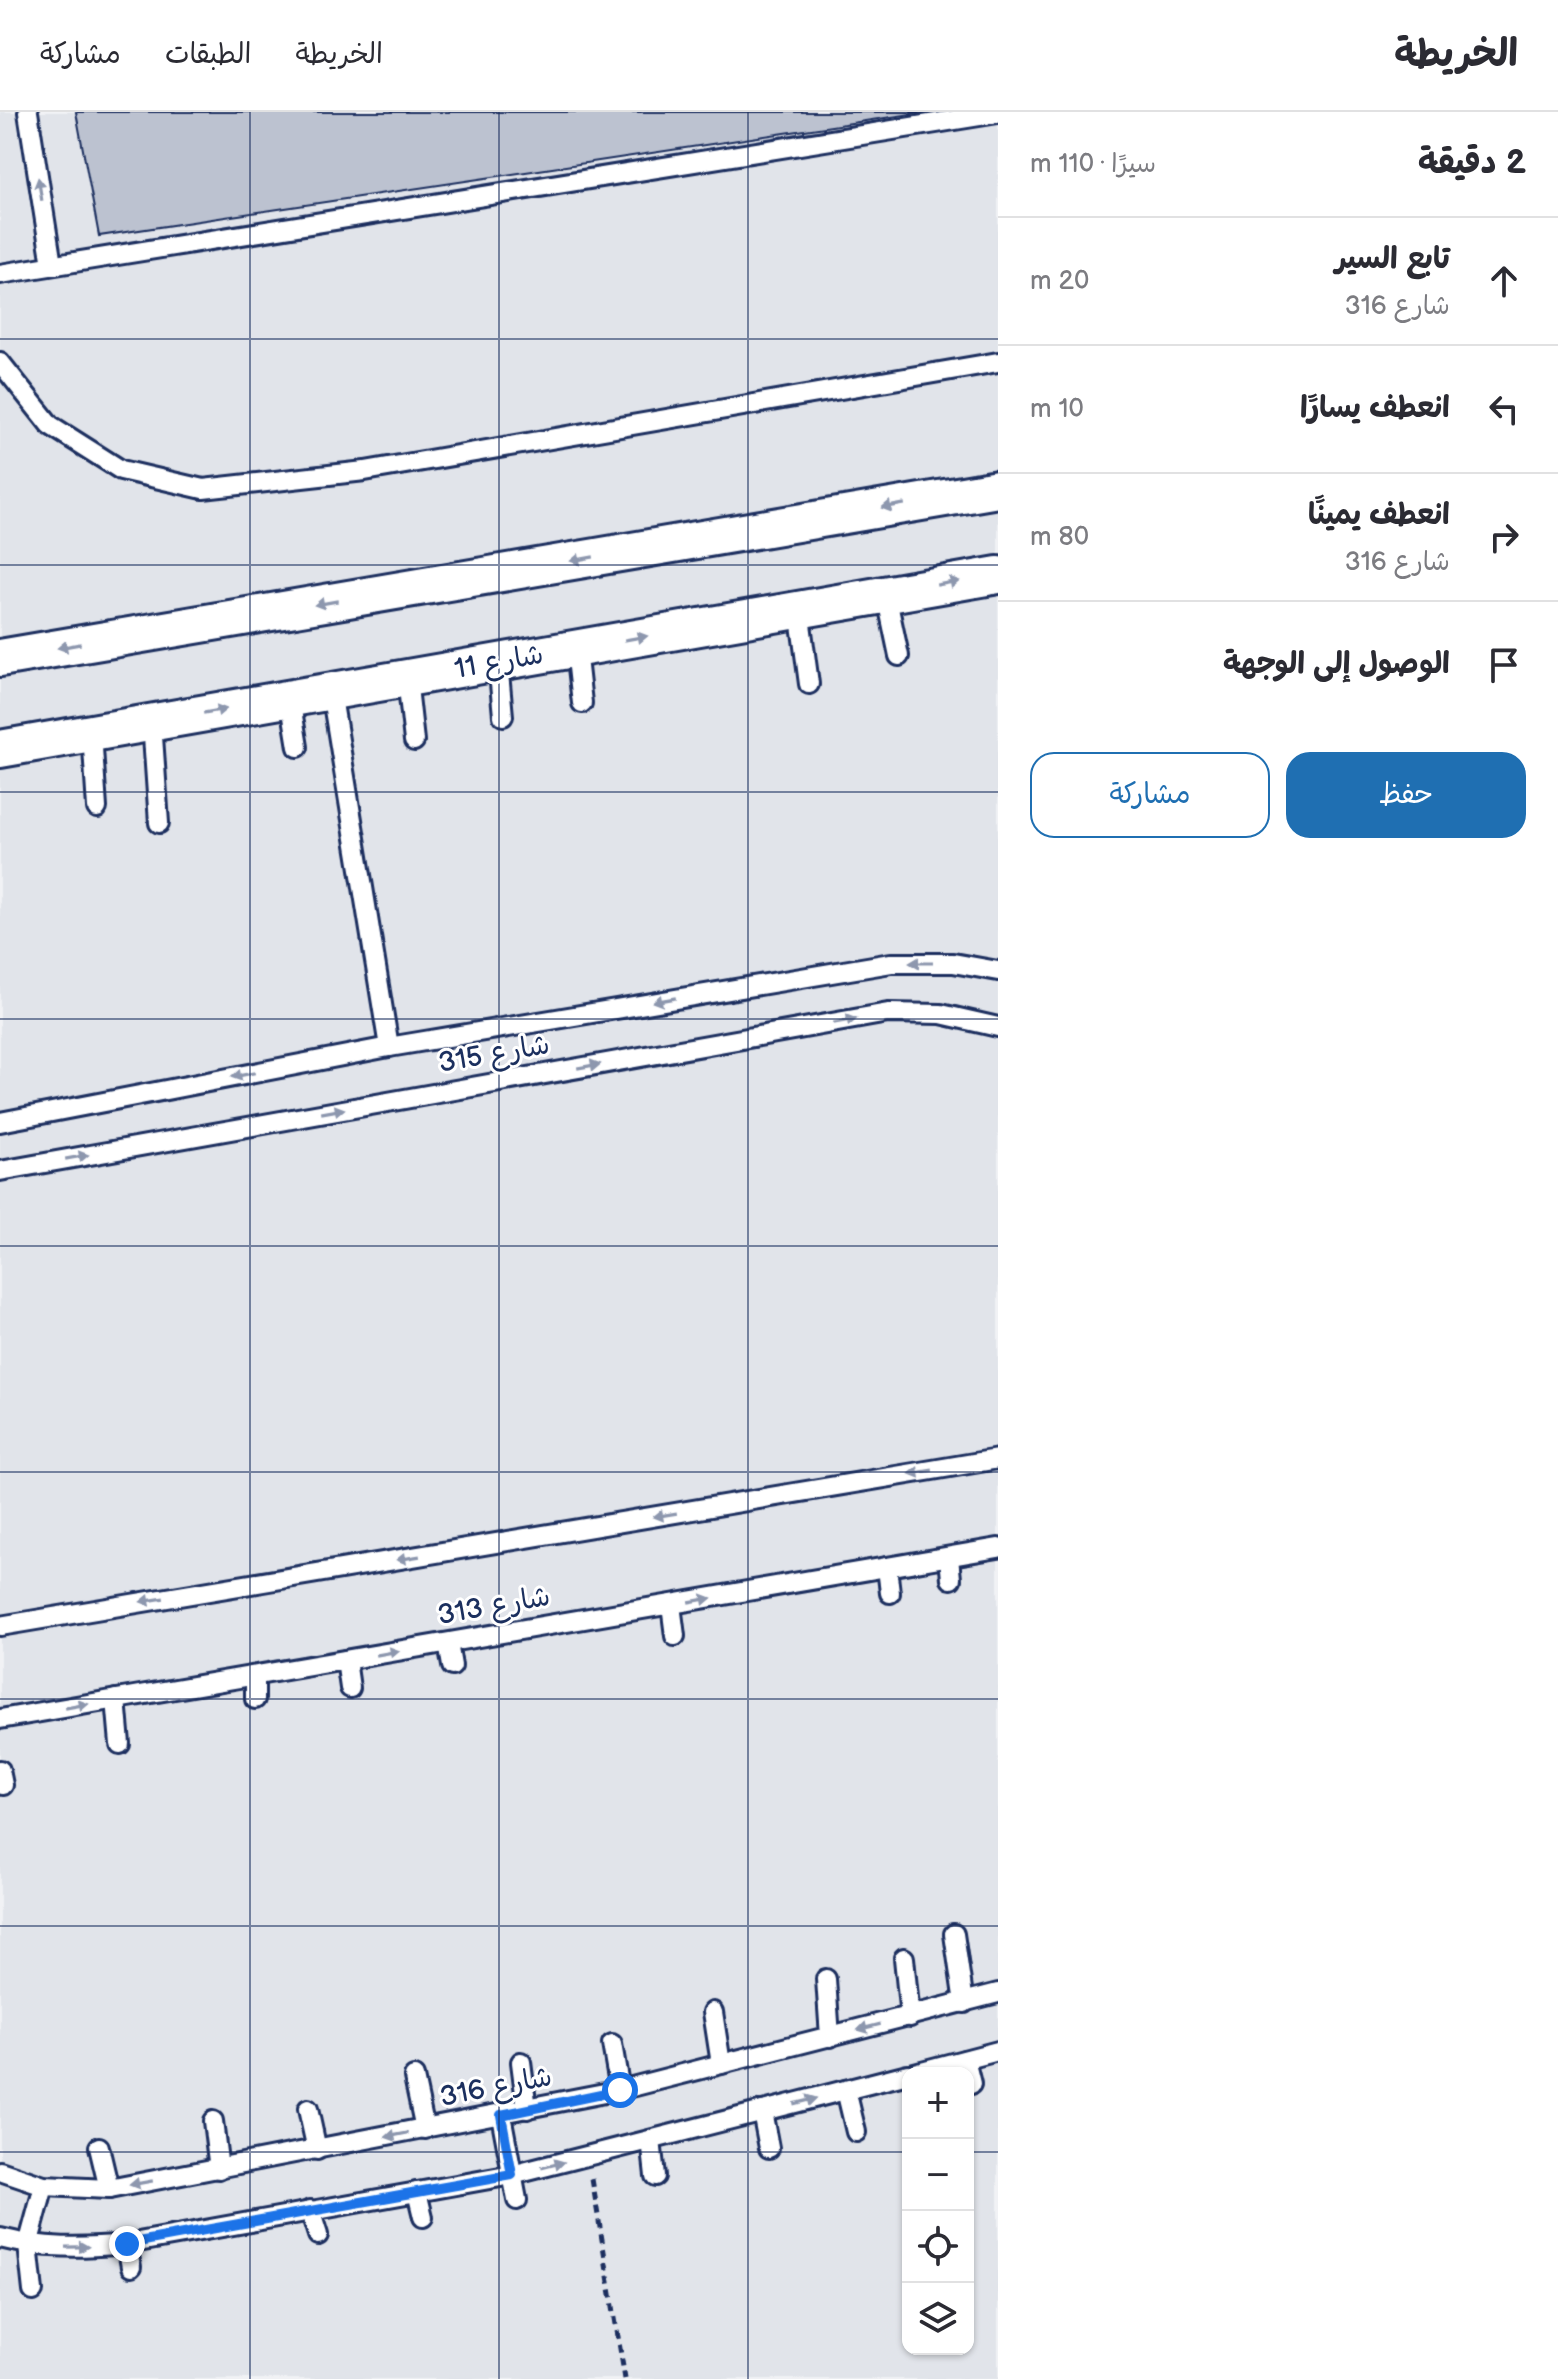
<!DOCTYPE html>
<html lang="ar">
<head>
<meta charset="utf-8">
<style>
	body { margin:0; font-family:"Balsamiq Sans","Playpen Sans Arabic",sans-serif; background:#f2f2f3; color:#2b2b33; direction:rtl }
	.controls { position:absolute; right:24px; bottom:24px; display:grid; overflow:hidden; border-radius:16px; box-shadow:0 2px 6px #0004 }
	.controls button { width:72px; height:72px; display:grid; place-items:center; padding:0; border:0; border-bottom:2px solid #e1e1e2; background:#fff; color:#2b2b33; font:40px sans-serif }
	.stop { position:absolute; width:24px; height:24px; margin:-18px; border:6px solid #1a73e8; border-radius:50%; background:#fff }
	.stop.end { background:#1a73e8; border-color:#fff; box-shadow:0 2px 8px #0008 }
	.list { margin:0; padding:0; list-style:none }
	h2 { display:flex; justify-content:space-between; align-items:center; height:104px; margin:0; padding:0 32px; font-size:34px }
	h2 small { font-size:26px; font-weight:400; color:#7c7c81 }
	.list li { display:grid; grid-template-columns:52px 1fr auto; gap:24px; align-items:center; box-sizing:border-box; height:128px; padding:0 32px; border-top:2px solid #e1e1e2 }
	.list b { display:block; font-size:30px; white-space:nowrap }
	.list p { margin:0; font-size:26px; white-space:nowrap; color:#7c7c81 }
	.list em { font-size:26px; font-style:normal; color:#7c7c81 }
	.actions { display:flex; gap:16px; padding:24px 32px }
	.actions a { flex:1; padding:18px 0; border:2px solid #1f6fb2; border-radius:24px; text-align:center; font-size:28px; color:#1f6fb2 }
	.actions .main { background:#1f6fb2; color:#fff }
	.icon { flex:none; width:44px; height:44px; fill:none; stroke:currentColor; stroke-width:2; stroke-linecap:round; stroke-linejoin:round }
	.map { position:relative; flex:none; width:998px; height:2267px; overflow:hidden; direction:ltr }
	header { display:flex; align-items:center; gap:48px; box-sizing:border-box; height:112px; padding:0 40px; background:#fff; border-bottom:2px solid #e1e1e2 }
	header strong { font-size:38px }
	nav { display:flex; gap:44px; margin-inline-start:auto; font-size:28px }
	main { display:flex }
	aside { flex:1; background:#fff }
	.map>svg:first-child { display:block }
	.built { fill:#e1e4ea; fill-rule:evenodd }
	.building { fill:#bcc2d0; stroke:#1b2f5e; stroke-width:2 }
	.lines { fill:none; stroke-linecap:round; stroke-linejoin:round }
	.service-casing { stroke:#1b2f5e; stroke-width:24 }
	.minor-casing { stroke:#1b2f5e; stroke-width:42 }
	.path { stroke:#1b2f5e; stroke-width:5; stroke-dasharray:8 6; stroke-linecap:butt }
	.service { stroke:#fff; stroke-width:18 }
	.minor { stroke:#fff; stroke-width:36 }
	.oneway { fill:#8d97ae }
	.route { stroke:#1a73e8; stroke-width:10 }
	.grid { fill:none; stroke:#1b2f5e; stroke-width:2; stroke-opacity:0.55 }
	.labels { text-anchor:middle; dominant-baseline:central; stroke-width:6; stroke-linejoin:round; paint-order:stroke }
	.street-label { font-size:28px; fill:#1b2f5e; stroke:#fff }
</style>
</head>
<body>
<header>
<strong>الخريطة</strong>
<nav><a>الخريطة</a><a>الطبقات</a><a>مشاركة</a></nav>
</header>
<main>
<aside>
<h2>2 دقيقة<small>سيرًا · 110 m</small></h2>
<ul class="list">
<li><svg class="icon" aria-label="ahead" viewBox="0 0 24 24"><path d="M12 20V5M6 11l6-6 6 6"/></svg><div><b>تابع السير</b><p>شارع 316</p></div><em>20 m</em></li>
<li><svg class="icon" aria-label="left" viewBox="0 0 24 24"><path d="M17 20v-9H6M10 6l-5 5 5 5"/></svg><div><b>انعطف يسارًا</b></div><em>10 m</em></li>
<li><svg class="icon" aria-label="right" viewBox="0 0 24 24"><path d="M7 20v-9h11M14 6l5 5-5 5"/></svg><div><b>انعطف يمينًا</b><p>شارع 316</p></div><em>80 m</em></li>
<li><svg class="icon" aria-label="arrive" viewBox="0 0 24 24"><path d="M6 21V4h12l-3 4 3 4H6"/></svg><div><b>الوصول إلى الوجهة</b></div></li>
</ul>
<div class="actions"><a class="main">حفظ</a><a>مشاركة</a></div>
</aside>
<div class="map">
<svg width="998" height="2267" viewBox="0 0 998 2267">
	<rect width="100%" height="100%" fill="#f1f2f5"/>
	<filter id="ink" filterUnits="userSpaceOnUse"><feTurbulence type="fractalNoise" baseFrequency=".0125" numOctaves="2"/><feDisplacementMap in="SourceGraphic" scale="16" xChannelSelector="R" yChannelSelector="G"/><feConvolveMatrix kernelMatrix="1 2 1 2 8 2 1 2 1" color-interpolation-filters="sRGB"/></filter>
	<g filter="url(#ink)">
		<!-- built -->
		<path class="built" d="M0,0H998V2267H0ZM908,1961H968V2237H908Z"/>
		<!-- building -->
		<polygon class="building" points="76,0 925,0 99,124"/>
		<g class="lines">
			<defs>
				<g id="service">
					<polyline points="28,0 52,153"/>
					<polyline points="0,162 998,1"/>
					<polyline points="0,250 50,313 121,358 203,377 365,359 998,250"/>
					<polyline points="886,482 899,544"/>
					<polyline points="799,497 809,572"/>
					<polyline points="576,537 582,591"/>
					<polyline points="498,550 503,604"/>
					<polyline points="407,566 414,629"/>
					<polyline points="331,579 389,935"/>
					<polyline points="290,586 298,635"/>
					<polyline points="152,610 159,711"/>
					<polyline points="92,621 97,696"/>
					<polyline points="0,1010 389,935 891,851 953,851 998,859"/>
					<polyline points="0,1059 888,901 941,902 998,915"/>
					<polyline points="949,1445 951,1467"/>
					<polyline points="887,1455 890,1481"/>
					<polyline points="671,1493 675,1524"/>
					<polyline points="0,1514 998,1347"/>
					<polyline points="448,1531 452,1554"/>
					<polyline points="346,1548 350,1576"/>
					<polyline points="255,1564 255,1587"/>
					<polyline points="116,1587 120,1632"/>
					<polyline points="0,1607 998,1436"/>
					<polyline points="0,1658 3,1673"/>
					<polyline points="954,1822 964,1891"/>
					<polyline points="904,1846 910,1905"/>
					<polyline points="826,1867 830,1925"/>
					<polyline points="713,1900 721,1952"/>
					<polyline points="612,1932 620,1978"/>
					<polyline points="965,1948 971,1972"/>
					<polyline points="521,1950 527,1997"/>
					<polyline points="914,1961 998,1939"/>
					<polyline points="414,1965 425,2017"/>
					<polyline points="846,1978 856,2020"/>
					<polyline points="308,1997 317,2038"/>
					<polyline points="762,1999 769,2036"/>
					<polyline points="501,2003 517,2088"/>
					<polyline points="213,2009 219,2057"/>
					<polyline points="651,2028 655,2064"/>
					<polyline points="99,2035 109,2077"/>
					<polyline points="0,2059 44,2074 109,2077 620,1978 998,1881"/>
					<polyline points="417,2080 423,2105"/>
					<polyline points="310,2098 318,2123"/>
					<path d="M0,2126C43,2137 83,2136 127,2132L512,2063L908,1962"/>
					<polyline points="127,2132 131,2155"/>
					<polyline points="33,2179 28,2133 44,2074"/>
				</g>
				<g id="minor">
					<polyline points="0,546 998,377"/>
					<polyline points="0,637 998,463"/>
				</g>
			</defs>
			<!-- service casing -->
			<use href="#service" class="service-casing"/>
			<!-- minor casing -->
			<use href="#minor" class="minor-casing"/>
			<!-- path -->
			<polyline class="path" points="592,2067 625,2267"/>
			<!-- service -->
			<use href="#service" class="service"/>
			<!-- minor -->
			<use href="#minor" class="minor"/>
		</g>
		<!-- one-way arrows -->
		<defs><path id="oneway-solid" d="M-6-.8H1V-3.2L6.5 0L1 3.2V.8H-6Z" transform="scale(2)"/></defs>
		<g class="oneway">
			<use href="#oneway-solid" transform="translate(40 77) rotate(-99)"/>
			<use href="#oneway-solid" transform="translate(893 394) rotate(170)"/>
			<use href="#oneway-solid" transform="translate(582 447) rotate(170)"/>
			<use href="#oneway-solid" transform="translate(948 471) rotate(-10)"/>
			<use href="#oneway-solid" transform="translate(326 491) rotate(170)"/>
			<use href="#oneway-solid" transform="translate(636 526) rotate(-10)"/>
			<use href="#oneway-solid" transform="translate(69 534) rotate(170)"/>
			<use href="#oneway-solid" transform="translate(215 599) rotate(-10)"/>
			<use href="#oneway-solid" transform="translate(921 851) rotate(180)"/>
			<use href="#oneway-solid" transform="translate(664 888) rotate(170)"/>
			<use href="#oneway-solid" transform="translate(845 909) rotate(-10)"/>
			<use href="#oneway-solid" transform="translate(589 954) rotate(-10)"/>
			<use href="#oneway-solid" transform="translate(243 963) rotate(169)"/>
			<use href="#oneway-solid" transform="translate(333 999) rotate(-10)"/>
			<use href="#oneway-solid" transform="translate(77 1045) rotate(-10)"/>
			<use href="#oneway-solid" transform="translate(921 1360) rotate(171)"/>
			<use href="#oneway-solid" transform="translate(665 1403) rotate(171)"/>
			<use href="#oneway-solid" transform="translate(408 1446) rotate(171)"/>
			<use href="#oneway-solid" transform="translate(152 1488) rotate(171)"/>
			<use href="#oneway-solid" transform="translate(700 1488) rotate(-10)"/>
			<use href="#oneway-solid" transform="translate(388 1541) rotate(-10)"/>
			<use href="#oneway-solid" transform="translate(77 1594) rotate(-10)"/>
			<use href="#oneway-solid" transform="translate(869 1915) rotate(166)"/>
			<use href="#oneway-solid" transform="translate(805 1989) rotate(-14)"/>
			<use href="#oneway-solid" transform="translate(397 2023) rotate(169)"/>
			<use href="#oneway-solid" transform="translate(553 2053) rotate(-14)"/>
			<use href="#oneway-solid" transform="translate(141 2071) rotate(170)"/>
			<use href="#oneway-solid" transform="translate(77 2135) rotate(-1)"/>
		</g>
	</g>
	<g class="lines" filter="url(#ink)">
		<!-- route -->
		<polyline class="route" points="127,2132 512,2063 501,2003 620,1978"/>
	</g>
	<!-- grid -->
	<path class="grid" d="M250,0V2267M499,0V2267M748,0V2267M0,227H998M0,453H998M0,680H998M0,907H998M0,1134H998M0,1360H998M0,1587H998M0,1814H998M0,2040H908M968,2040H998"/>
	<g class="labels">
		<!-- street labels -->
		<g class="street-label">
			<text transform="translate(499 550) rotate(-10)">شارع 11</text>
			<text transform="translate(494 942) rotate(-10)">شارع 315</text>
			<text transform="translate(494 1494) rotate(-10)">شارع 313</text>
			<text transform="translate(496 1975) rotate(-11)">شارع 316</text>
		</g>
	</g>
</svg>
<div class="controls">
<button>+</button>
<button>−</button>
<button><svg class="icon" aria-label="locate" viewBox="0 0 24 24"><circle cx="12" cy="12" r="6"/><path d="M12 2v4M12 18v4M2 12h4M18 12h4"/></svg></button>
<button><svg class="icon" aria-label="layers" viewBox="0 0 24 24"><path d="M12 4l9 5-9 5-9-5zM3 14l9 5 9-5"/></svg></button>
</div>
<div class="stop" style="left:620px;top:1978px"></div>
<div class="stop end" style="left:127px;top:2132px"></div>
</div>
</main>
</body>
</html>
